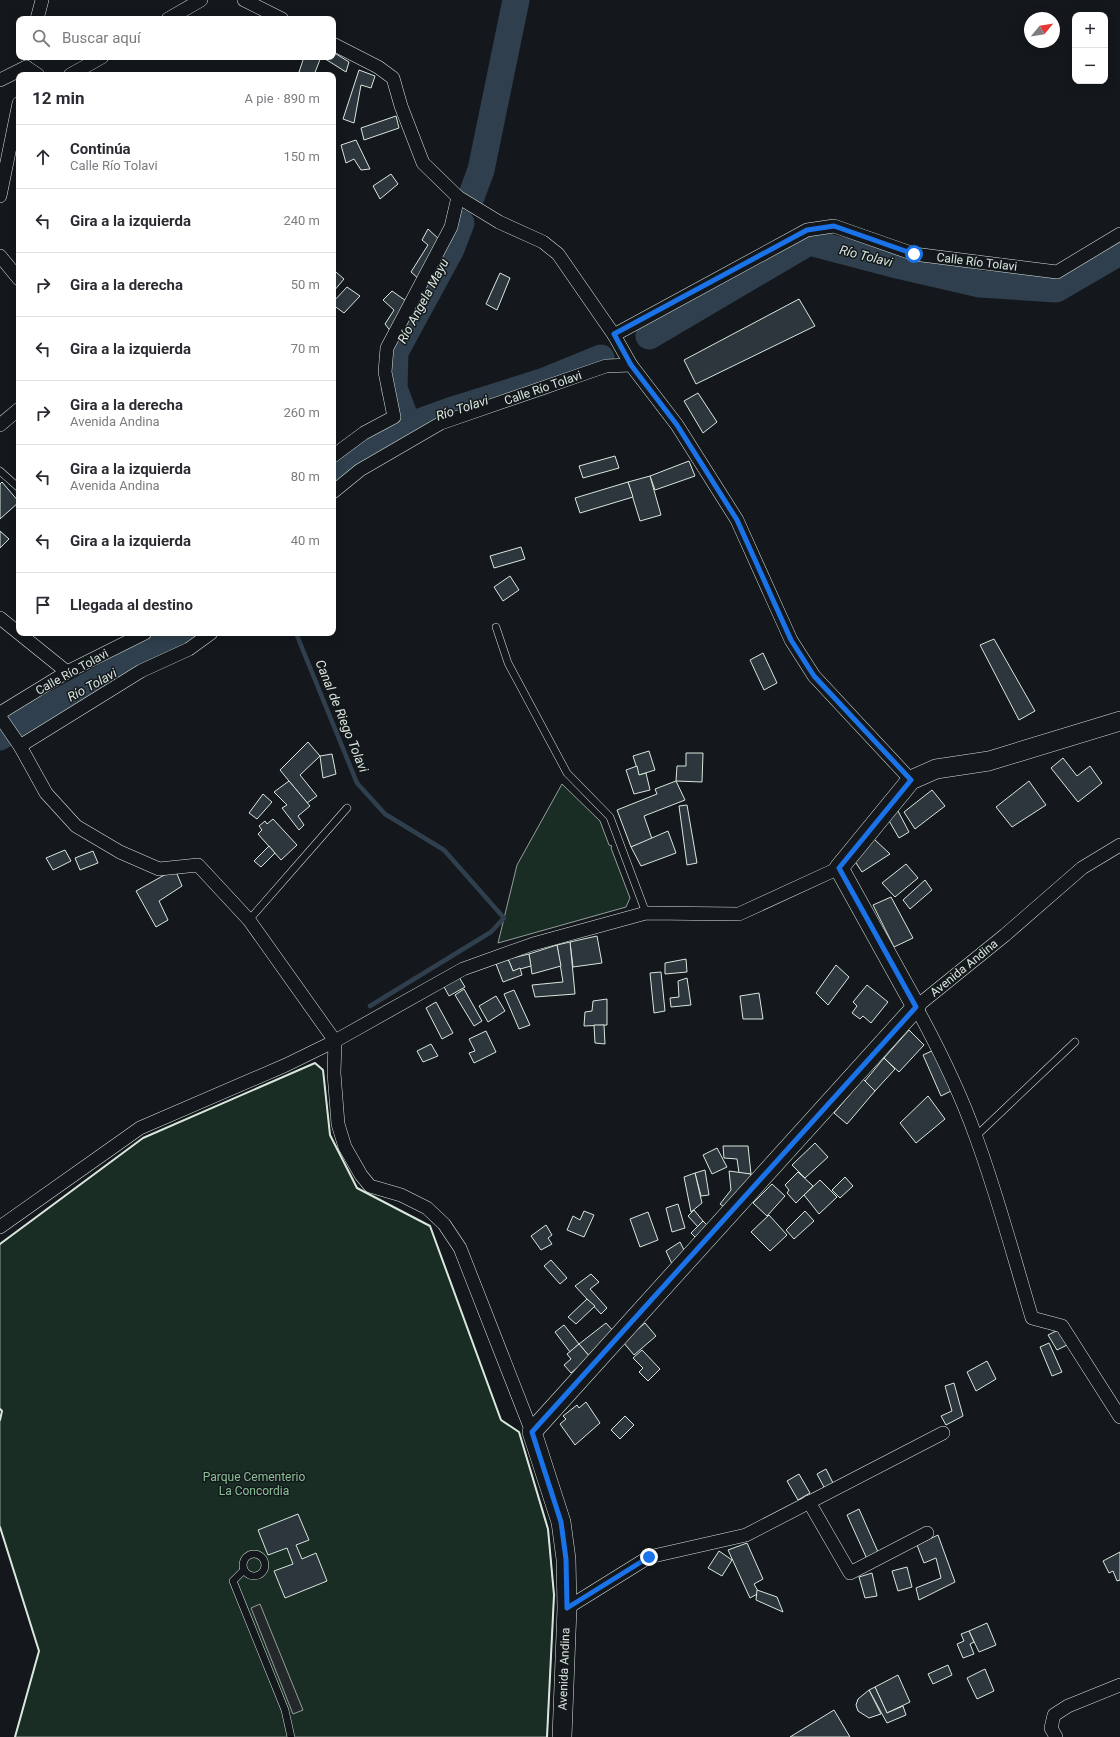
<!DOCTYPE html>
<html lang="es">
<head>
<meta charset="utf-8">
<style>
	body { margin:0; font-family:Roboto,sans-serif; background:#f2f2f3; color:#2b2b33 }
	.controls { position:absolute; right:12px; top:12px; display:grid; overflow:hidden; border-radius:8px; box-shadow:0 2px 10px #0003 }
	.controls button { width:36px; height:36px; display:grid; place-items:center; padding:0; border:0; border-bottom:1px solid #e1e1e2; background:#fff; color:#2b2b33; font:20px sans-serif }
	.compass { position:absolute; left:1024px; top:12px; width:36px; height:36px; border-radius:50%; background:#fff; box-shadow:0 2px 10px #0003; rotate:60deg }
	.stop { position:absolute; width:12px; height:12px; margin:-9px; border:3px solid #1a73e8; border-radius:50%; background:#fff }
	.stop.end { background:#1a73e8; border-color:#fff; box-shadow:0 1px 4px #0008 }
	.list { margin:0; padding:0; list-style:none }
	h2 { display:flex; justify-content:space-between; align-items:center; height:52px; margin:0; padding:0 16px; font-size:17px }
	h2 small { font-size:13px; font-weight:400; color:#7c7c81 }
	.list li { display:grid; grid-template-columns:26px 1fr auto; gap:12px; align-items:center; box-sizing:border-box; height:64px; padding:0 16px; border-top:1px solid #e1e1e2 }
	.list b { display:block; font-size:15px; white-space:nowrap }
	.list p { margin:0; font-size:13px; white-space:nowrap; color:#7c7c81 }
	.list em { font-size:13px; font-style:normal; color:#7c7c81 }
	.icon { flex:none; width:22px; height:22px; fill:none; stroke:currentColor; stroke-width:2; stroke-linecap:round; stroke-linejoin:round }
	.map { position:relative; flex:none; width:1120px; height:1737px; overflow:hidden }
	.search { position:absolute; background:#fff; box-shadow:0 2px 10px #0003; left:16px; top:16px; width:320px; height:44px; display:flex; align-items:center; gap:10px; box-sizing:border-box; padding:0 14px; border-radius:8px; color:#7c7c81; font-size:15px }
	.panel { position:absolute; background:#fff; box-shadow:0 2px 10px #0003; left:16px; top:72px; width:320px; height:564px; border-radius:8px }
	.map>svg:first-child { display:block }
	.green { fill:#1a2d24; stroke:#939e99 }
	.parking { fill:#24282b; stroke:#939e99 }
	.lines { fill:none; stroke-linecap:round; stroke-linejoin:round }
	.stream { stroke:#2f3f4d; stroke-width:4.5 }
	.river { stroke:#2f3f4d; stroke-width:27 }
	.building { fill:#2c363c; stroke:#d8e6dc }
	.lane-casing { stroke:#d8e6dc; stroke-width:8 }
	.street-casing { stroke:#d8e6dc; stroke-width:14 }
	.secondary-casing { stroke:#d8e6dc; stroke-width:20 }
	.lane { stroke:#14181c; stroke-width:7 }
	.street { stroke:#14181c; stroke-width:13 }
	.secondary { stroke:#14181c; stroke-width:19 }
	.wall { stroke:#d8e6dc; stroke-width:2 }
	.route { stroke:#1a73e8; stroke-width:5 }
	.labels { text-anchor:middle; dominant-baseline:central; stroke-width:3; stroke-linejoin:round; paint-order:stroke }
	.street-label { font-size:12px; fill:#d8e6dc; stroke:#14181c }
	.park-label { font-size:12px; fill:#8ac095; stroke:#14181c }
	.water-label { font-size:13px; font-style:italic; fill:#d8e6dc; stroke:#14181c }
</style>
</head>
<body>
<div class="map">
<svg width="1120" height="1737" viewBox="0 0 1120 1737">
	<rect width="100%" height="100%" fill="#14181c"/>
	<!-- green -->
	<g class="green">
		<polygon points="562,784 600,821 609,845 612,846 611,848 630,898 626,907 498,943 517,865"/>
		<polygon points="315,1063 323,1070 330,1135 357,1188 430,1226 501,1420 519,1432 548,1530 554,1595 547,1737 15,1737 39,1651 0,1527 0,1420 2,1411 0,1409 0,1244 143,1138"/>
	</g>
	<!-- parking -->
	<polygon class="parking" points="260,1604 303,1710 293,1714 251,1608"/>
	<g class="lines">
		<!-- stream -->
		<polyline class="stream" points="296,633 357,783 385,814 444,850 504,918 491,932 370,1006"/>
		<!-- river -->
		<g class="river">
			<polyline points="471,197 481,170 516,0"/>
			<polyline points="649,336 809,242 893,264 980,284 1056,289 1120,252"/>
			<polyline points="408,426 394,388 395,352 451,249 461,223"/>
			<polyline points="333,478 346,465 408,426 450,411 542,382 601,358"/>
			<polyline points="0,737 28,719 184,633"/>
		</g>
	</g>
	<!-- building -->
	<g class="building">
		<polygon points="333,52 349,62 346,72 322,57 333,57"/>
		<polygon points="304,57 321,57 314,75 306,75 299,72"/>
		<polygon points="359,70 375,76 371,88 361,85 354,123 343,119"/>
		<polygon points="396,116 399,128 364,140 361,128"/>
		<polygon points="356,140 370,169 361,170 354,159 346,163 341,145"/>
		<polygon points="391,174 398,184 380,199 373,186"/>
		<polygon points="428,229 441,241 420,280 411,272 428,245 422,240"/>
		<polygon points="336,272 344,279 333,292 333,276"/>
		<polygon points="500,273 510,278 497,310 486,304"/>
		<polygon points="347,287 360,296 344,313 333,305 333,302"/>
		<polygon points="392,291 409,303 392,333 385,324 394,310 383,300"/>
		<polygon points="799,299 815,326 696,384 684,360"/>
		<polygon points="698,393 717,422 703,433 684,401"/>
		<polygon points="615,456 619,468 583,478 579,466"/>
		<polygon points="689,461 695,476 655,490 650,476"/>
		<polygon points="650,476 661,515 640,521 628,482"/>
		<polygon points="2,482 19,502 0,519 0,484"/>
		<polygon points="628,482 633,497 580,513 575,498"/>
		<polygon points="0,531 9,539 0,548"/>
		<polygon points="521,547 525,559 494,568 490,556"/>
		<polygon points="510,576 519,590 503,601 494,587"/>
		<polygon points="994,639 1035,711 1019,720 980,645"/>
		<polygon points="763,653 777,683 764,690 750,660"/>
		<polygon points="308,742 320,756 300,775 317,796 307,803 280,770"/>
		<polygon points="649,751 655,770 639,775 633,756"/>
		<polygon points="686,753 703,753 702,782 676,781 677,766 686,766"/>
		<polygon points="332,754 336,774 323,778 320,756"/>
		<polygon points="1063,758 1077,776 1090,766 1102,783 1078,802 1051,768"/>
		<polygon points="637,766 639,775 646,773 650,790 634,794 626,770"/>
		<polygon points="289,781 310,806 298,816 304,825 299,830 282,808 287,805 274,792"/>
		<polygon points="676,781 685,800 644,816 652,839 631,847 617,810 657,794 655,789"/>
		<polygon points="1029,781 1046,805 1012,827 996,807"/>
		<polygon points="932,790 945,806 915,829 904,812"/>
		<polygon points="263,794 272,802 257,819 249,813"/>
		<polygon points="687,805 697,863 687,865 679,806"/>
		<polygon points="898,811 909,832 899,838 888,819"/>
		<polygon points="273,819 297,845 281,860 258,834 262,830 259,826 265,821 267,824"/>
		<polygon points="668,831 676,853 641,866 631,847"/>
		<polygon points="874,839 890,854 862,872 854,860"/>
		<polygon points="269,846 275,853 261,867 254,861"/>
		<polygon points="65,850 71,861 53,870 46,858"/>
		<polygon points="93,851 98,863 80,870 75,858"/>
		<polygon points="906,864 918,878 895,897 882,883"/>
		<polygon points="175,869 182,886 159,901 168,920 156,927 136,891"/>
		<polygon points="925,880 932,890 910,909 903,900"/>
		<polygon points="891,897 913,938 894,947 873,905"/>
		<polygon points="597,936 602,963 573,967 570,942"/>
		<polygon points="570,942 575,994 535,997 532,985 563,982 557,945"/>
		<polygon points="557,945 561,966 532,974 529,954"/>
		<polygon points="529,954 531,966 513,971 508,959"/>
		<polygon points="508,959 513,971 520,968 522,975 503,982 496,964"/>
		<polygon points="686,959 687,972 665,974 665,963"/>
		<polygon points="836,965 849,977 828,1005 816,993"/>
		<polygon points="661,972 665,1011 654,1013 650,973"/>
		<polygon points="459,977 465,987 449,996 443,985"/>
		<polygon points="687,978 691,1005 671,1007 670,998 679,997 678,981"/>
		<polygon points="867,985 888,1002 871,1023 863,1016 860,1019 852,1013 857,1006 853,1002"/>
		<polygon points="464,989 482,1021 474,1026 455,995"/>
		<polygon points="514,990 530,1025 519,1029 504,994"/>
		<polygon points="759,993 763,1019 743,1019 740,996"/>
		<polygon points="496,996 505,1011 488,1022 479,1006"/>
		<polygon points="607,999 607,1025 584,1026 585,1012 592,1011 593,1001"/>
		<polygon points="436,1002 453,1033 442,1039 426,1008"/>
		<polygon points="594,1025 604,1025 605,1044 595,1043"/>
		<polygon points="909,1030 924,1045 899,1072 884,1058"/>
		<polygon points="486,1031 496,1052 474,1063 469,1053 475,1051 469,1039"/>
		<polygon points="431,1044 438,1056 423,1062 417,1051"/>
		<polygon points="934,1050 951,1091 941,1096 923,1055"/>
		<polygon points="884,1058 895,1069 875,1091 865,1081"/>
		<polygon points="863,1079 875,1091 847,1124 834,1113"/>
		<polygon points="928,1096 945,1119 916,1143 900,1123"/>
		<polygon points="815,1143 828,1157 805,1178 792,1165"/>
		<polygon points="723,1146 748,1146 751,1174 739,1173 737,1159 724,1158"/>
		<polygon points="717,1148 727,1167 712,1174 703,1155"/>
		<polygon points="705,1170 709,1195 701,1196 695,1173"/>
		<polygon points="729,1171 751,1174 749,1188 730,1211 720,1204 731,1190"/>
		<polygon points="798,1172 813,1186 796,1203 787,1193 789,1190 785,1185"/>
		<polygon points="695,1173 702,1203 691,1212 684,1177"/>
		<polygon points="845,1177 853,1186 840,1198 832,1190"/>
		<polygon points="820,1180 837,1197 819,1214 804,1195"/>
		<polygon points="772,1184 785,1196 767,1216 753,1203"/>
		<polygon points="678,1204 685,1228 672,1232 666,1208"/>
		<polygon points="694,1210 703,1221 698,1227 688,1216"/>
		<polygon points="584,1211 594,1215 584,1237 567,1230 573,1216 580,1220"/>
		<polygon points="805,1211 814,1221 794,1239 786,1230"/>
		<polygon points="648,1212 658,1240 640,1247 630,1219"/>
		<polygon points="769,1215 787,1235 770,1251 751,1232"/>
		<polygon points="703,1221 712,1230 700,1242 691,1233"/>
		<polygon points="546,1225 552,1235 548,1238 552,1244 541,1250 531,1236"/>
		<polygon points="680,1242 685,1252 672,1264 666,1251"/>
		<polygon points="551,1260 567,1278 560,1284 544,1266"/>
		<polygon points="591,1274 599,1282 590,1289 607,1308 601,1314 575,1286"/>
		<polygon points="587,1299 595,1306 576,1324 568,1317"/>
		<polygon points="606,1323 615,1333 590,1357 579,1344"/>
		<polygon points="645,1323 656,1336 634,1355 623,1342"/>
		<polygon points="564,1325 579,1344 570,1352 555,1332"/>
		<polygon points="1060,1329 1069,1344 1057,1350 1048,1335"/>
		<polygon points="1049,1343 1062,1372 1052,1376 1040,1347"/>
		<polygon points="579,1344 590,1357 571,1373 564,1365 571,1359 567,1354"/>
		<polygon points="642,1350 660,1369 648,1381 639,1372 643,1368 633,1358"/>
		<polygon points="987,1361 996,1379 976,1391 967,1372"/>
		<polygon points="954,1383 963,1416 946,1425 941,1416 952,1411 945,1386"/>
		<polygon points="586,1402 600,1423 575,1445 560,1424 566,1419 563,1416 577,1405 579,1408"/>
		<polygon points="625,1416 634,1425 620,1439 611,1430"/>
		<polygon points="826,1469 834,1485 825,1489 817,1474"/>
		<polygon points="799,1474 810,1493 798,1500 787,1481"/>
		<polygon points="859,1509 878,1552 867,1559 847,1515"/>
		<polygon points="298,1514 309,1540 296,1545 302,1559 316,1553 327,1581 285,1598 274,1571 293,1564 287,1548 268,1555 258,1530"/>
		<polygon points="938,1535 955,1582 919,1600 916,1588 941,1578 936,1558 924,1563 917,1545"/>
		<polygon points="747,1543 763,1579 754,1584 759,1593 750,1598 728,1550"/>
		<polygon points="719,1551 732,1560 722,1576 708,1568"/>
		<polygon points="1120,1552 1120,1580 1117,1581 1113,1571 1109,1573 1103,1561"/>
		<polygon points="907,1567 912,1587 898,1591 892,1571"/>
		<polygon points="872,1573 877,1596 865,1598 859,1577"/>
		<polygon points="757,1590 777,1597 783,1612 756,1600"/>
		<polygon points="987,1623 996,1645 979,1652 969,1631"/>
		<polygon points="969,1631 974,1642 970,1644 974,1654 963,1658 957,1644 964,1641 961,1634"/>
		<polygon points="948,1665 952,1675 933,1684 928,1674"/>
		<polygon points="985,1669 994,1691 977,1699 967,1678"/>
		<polygon points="898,1675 910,1702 887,1713 875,1687"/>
		<polygon points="875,1687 887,1713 903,1706 906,1715 887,1723 869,1690"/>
		<polygon points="869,1690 881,1714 869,1718 858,1711 856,1705 858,1699"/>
		<polygon points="834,1710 850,1737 790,1737"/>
	</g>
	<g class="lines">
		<defs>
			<g id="lane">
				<polyline points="0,471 19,488"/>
				<polyline points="496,627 508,663 567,773 610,817 646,913"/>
				<polyline points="249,920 347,808"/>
				<polyline points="976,1136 1075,1042"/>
				<circle cx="254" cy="1565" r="11"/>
				<polyline points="244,1570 233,1581 285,1710 291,1737"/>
			</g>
			<g id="street">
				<polyline points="244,0 282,19"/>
				<polyline points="37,19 42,0"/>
				<polyline points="168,19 201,0"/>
				<polyline points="333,44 378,67 393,78 401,106 423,163 458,197 499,222 543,242 558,254 614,335 631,365 677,425 737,520 791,640 814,676 911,780"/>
				<polyline points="26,67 38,75"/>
				<polyline points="70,75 102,57"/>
				<polyline points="0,80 26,67"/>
				<polyline points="0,196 19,103"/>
				<polyline points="0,256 19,279"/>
				<polyline points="614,335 807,230 834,226 914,254 1057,272 1120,234"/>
				<polyline points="0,425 19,409"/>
				<polyline points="333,456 364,433 394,417 385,372 387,348 451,227 458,197"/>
				<polyline points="333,492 360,470 441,423 606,366 631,365"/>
				<polyline points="0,618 67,672"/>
				<polyline points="0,713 67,672 145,633"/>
				<polyline points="0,717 20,746 46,793 76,826 120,852 159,869 198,865 249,920 335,1041 334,1073 338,1124 345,1147 361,1175 370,1186 401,1195 427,1208 444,1224 460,1248 532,1432"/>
				<polyline points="20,746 141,671 189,649 211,633"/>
				<path d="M1120,845L1082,868L1005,935L916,1007C939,1049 960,1092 976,1137C998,1197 1014,1258 1032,1318L1062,1326L1120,1417"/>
				<polyline points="0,1227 140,1128 286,1065 335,1041 463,969 533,944 646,913 739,914 839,868"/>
				<polyline points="809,1502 850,1573 927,1533"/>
				<polyline points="567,1608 649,1557 746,1535 943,1433"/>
				<polyline points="1056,1737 1051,1728 1054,1715 1068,1706 1120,1685"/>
			</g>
			<polyline id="secondary" points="562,1737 567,1608 566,1559 561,1522 532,1432 916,1007 839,868 911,780 936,769 989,761 1120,721"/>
		</defs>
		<!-- lane casing -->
		<use href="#lane" class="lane-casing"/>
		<!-- street casing -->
		<use href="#street" class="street-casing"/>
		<!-- secondary casing -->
		<use href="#secondary" class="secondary-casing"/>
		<!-- lane -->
		<use href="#lane" class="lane"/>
		<!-- street -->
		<use href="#street" class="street"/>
		<!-- secondary -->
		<use href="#secondary" class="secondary"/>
		<!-- wall -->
		<g class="wall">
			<polyline points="0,1244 143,1138 315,1063 323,1070 330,1135 357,1188 430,1226 501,1420 519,1432 548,1529 554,1595 547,1737"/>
			<polyline points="0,1409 2,1411 0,1420"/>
			<polyline points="0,1527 39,1651 15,1737"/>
		</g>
	</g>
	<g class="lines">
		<!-- route -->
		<polyline class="route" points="649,1557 567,1608 566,1559 561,1522 532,1432 916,1007 839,868 911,780 814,676 791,640 737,520 677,425 631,365 614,334 807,230 834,226 914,254"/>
	</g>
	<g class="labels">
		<!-- street labels -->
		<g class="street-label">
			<text transform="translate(977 262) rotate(7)">Calle Río Tolavi</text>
			<text transform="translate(543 388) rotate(-19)">Calle Río Tolavi</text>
			<text transform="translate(72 672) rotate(-29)">Calle Río Tolavi</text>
			<text transform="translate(964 968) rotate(-39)">Avenida Andina</text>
			<text transform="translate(564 1669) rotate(-88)">Avenida Andina</text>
		</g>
		<!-- park labels -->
		<g class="park-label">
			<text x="254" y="1477">Parque Cementerio<tspan x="254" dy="14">La Concordia</tspan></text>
		</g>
		<!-- water labels -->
		<g class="water-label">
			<text transform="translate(866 256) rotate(14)">Río Tolavi</text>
			<text transform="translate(423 301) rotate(-62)">Río Angela Mayu</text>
			<text transform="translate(462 408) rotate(-18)">Río Tolavi</text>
			<text transform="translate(92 685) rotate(-29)">Río Tolavi</text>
			<text transform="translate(342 716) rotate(68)">Canal de Riego Tolavi</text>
		</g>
	</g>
</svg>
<div class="controls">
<button>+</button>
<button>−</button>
</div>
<svg class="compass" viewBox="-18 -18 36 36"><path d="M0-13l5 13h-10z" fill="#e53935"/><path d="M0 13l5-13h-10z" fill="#7c7c81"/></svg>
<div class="stop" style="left:914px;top:254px"></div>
<div class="stop end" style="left:649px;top:1557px"></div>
<div class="search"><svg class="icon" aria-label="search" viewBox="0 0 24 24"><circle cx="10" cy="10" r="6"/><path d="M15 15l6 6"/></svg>Buscar aquí</div>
<section class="panel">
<h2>12 min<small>A pie · 890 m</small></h2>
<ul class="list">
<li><svg class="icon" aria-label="ahead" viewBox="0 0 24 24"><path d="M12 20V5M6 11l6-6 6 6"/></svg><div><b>Continúa</b><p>Calle Río Tolavi</p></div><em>150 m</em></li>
<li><svg class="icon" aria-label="left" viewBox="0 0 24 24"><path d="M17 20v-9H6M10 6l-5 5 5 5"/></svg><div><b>Gira a la izquierda</b></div><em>240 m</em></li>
<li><svg class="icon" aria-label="right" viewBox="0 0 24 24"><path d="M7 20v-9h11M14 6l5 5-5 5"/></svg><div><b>Gira a la derecha</b></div><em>50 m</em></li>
<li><svg class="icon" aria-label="left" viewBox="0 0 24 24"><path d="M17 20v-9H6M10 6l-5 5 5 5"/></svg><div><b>Gira a la izquierda</b></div><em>70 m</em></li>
<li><svg class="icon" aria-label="right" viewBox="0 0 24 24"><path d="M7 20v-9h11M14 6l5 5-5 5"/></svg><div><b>Gira a la derecha</b><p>Avenida Andina</p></div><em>260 m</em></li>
<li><svg class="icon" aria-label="left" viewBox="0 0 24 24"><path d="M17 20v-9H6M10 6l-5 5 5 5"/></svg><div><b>Gira a la izquierda</b><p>Avenida Andina</p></div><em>80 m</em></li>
<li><svg class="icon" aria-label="left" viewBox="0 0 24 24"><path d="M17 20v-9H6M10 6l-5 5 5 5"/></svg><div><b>Gira a la izquierda</b></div><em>40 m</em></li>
<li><svg class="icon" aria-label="arrive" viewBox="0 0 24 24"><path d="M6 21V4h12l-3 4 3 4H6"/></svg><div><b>Llegada al destino</b></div></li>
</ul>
</section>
</div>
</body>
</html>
